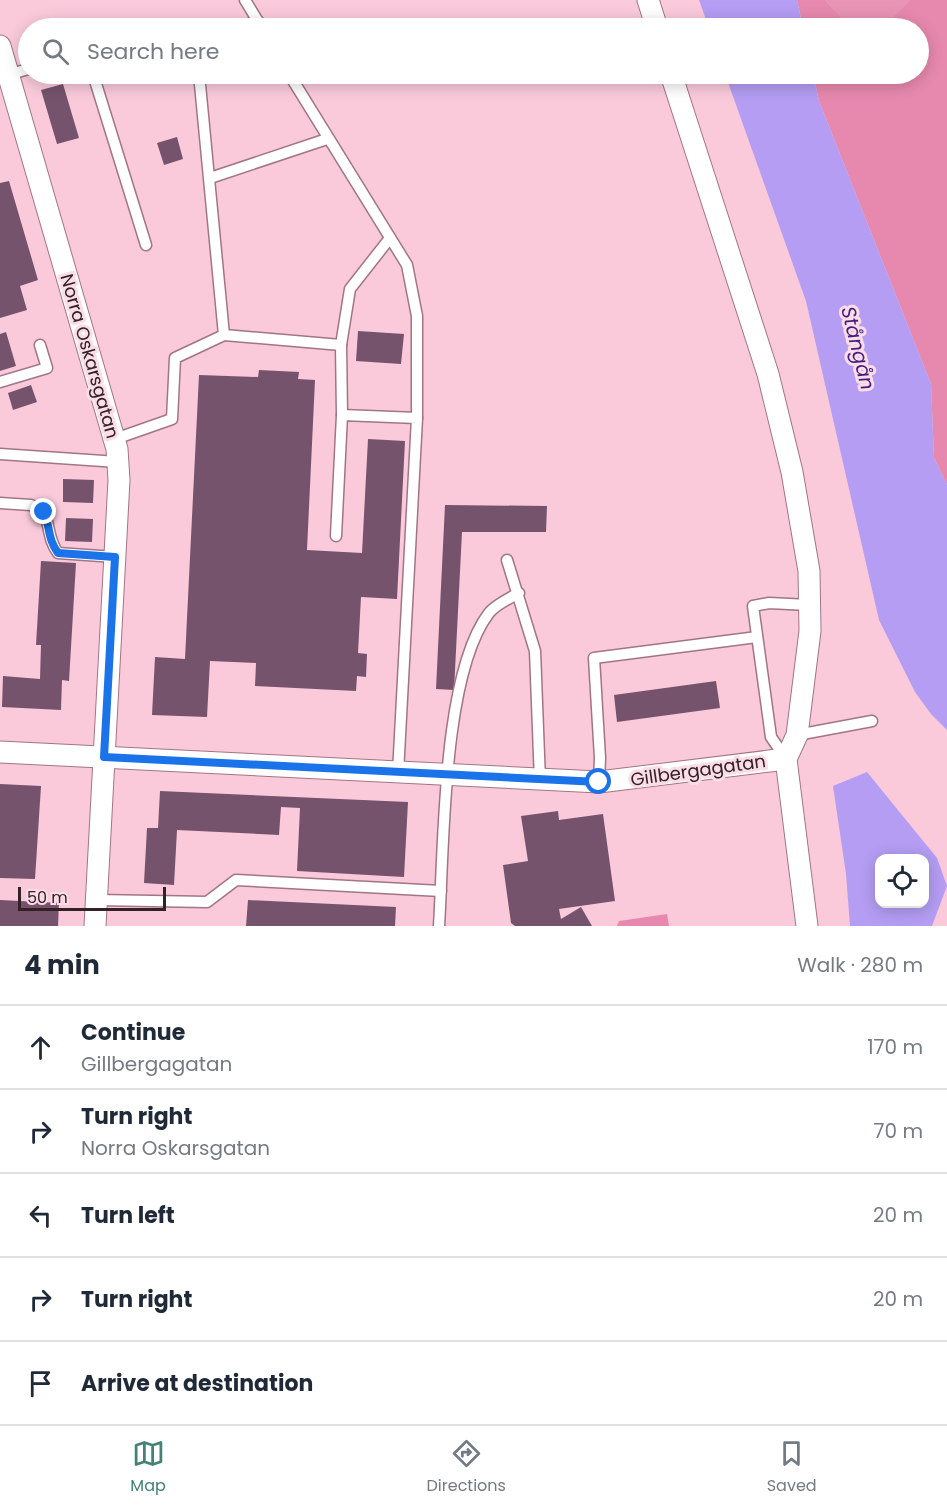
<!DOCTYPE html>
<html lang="en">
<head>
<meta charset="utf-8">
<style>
	body { margin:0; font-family:Poppins,sans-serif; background:#f2f2f3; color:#1f2937 }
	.controls { position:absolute; right:18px; bottom:18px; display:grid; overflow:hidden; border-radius:12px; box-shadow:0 3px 15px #0003 }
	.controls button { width:54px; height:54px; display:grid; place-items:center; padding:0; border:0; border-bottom:2px solid #e0e1e3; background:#fff; color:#1f2937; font:30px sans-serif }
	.scale { position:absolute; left:18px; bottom:15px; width:148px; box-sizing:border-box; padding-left:6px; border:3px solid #332127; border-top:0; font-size:16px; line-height:21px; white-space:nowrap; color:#332127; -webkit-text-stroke:4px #fbdde7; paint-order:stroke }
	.stop { position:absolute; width:18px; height:18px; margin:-14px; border:4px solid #1a73e8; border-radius:50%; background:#fff }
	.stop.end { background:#1a73e8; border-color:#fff; box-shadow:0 2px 6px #0008 }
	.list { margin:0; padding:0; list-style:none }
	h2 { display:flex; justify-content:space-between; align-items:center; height:78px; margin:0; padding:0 24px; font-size:26px }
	h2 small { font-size:20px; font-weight:400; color:#747a83 }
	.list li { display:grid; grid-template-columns:39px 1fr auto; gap:18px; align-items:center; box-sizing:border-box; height:84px; padding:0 24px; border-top:2px solid #e0e1e3 }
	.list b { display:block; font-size:22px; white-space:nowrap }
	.list p { margin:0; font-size:20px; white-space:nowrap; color:#747a83 }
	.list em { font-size:20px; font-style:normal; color:#747a83 }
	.icon { flex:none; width:33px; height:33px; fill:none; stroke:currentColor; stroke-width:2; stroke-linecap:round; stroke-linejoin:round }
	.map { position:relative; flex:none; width:947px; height:926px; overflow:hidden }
	.search { position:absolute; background:#fff; box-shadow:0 3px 15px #0003; left:18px; right:18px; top:18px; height:66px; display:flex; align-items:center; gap:15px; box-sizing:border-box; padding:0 21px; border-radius:33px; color:#747a83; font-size:22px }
	.sheet { height:498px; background:#fff }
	nav { display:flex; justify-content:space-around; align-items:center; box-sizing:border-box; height:84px; border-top:2px solid #e0e1e3; background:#fff; font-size:16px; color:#747a83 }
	nav a { display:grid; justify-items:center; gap:3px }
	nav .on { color:#428373 }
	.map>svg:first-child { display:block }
	.green { fill:#e894b4 }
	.forest { fill:#e789ae }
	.water { fill:#b49df3; fill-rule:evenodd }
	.building { fill:#75536d }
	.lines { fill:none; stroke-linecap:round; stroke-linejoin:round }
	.service-casing { stroke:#a17585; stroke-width:13 }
	.minor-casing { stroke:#a17585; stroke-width:23 }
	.service { stroke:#fff; stroke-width:10 }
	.minor { stroke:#fff; stroke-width:21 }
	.route { stroke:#1a73e8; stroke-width:8 }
	.labels { text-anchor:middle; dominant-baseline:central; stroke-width:6; stroke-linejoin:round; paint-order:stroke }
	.street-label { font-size:18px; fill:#332127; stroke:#fbdde7 }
	.water-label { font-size:20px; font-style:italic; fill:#441d7e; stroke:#fbdde7 }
</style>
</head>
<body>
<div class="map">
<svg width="947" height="926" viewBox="0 0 947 926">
	<rect width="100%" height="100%" fill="#facadb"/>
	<!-- green -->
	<polygon class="green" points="825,0 910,0 881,28 852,28"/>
	<!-- forest -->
	<g class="forest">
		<polygon points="797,0 825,0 852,28 803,28"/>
		<polygon points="910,0 947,0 947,485 934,458 931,384 819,101 813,74 918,74 918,28 881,28"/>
		<polygon points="667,914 669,926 617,926 619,921"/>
	</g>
	<!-- water -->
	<g class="water">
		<polygon points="699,0 797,0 803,28 709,28"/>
		<polygon points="725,74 813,74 819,101 931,384 934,458 947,485 947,730 931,714 915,692 879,620 806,301"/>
		<path d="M867,772L937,858L947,886L932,926H850L846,874L833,786ZM924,858V904H880V858Z"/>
	</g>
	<!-- building -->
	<g class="building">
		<polygon points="63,84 79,138 57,144 41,90"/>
		<polygon points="177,137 183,159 164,165 157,143"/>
		<polygon points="9,181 38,280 20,286 27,310 0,318 0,183"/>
		<polygon points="358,331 404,334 401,364 356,361"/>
		<polygon points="6,332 16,366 0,371 0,334"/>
		<polygon points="259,370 299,372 298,379 315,380 307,550 362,553 368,439 405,441 397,599 361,597 358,653 367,654 366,677 357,676 356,691 255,686 256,663 210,661 207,717 152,715 155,657 185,659 199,375 258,377"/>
		<polygon points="31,385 37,402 13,410 8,393"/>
		<polygon points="63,479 94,480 93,503 63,502"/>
		<polygon points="445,505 547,506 546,532 462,532 454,690 436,689"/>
		<polygon points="66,518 93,519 92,542 65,541"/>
		<polygon points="41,561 76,563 69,681 62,680 61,710 2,707 3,676 40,679 41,645 36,645"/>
		<polygon points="716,681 720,708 617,722 614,695"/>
		<polygon points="0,784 41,786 35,879 0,878"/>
		<polygon points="160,791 408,802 404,877 297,871 300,808 281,807 279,835 177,830 174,885 144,883 147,828 158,828"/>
		<polygon points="558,811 559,820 603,814 615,901 559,909 561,919 581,907 592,926 515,926 511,923 503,865 528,861 521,816"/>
		<polygon points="0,900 59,903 58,926 0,926"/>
		<polygon points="248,900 396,907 395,926 246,926"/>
	</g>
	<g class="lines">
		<defs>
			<g id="service">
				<polyline points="245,0 262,28"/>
				<polyline points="237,28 258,21"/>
				<polyline points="93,74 146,245"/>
				<polyline points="199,74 224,335 341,345 342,415"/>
				<polyline points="289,74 407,265 417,316 417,418"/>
				<polyline points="8,75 28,69"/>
				<polyline points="210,178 327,139"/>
				<polyline points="341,345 350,289 390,238"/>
				<polyline points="0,382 47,368 40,345"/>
				<polyline points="115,439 172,419 175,358 224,335"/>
				<polyline points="0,454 118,462"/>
				<path d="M0,503L31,505L44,512C50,526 48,540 58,553L115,557"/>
				<polyline points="336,536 342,415 417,418 398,773"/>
				<polyline points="507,560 535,651 540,781"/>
				<polyline points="797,735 872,721"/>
				<polyline points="786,759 771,737 753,606 769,603 809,605"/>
				<polyline points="599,782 600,758 594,658 757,637"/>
				<polyline points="97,900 207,902 236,880 441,891"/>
				<path d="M439,926C444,847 442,674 489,613C495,605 510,598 519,593"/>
			</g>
			<g id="minor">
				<polyline points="648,0 657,28"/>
				<polyline points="0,46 117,449 119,480 95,926"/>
				<polyline points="671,74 768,374 792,472 809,571 810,631 797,735 786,759"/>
				<polyline points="0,752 599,782 786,759"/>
				<polyline points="786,759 807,926"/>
			</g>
		</defs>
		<!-- service casing -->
		<use href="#service" class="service-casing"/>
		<!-- minor casing -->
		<use href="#minor" class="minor-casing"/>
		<!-- service -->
		<use href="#service" class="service"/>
		<!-- minor -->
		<use href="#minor" class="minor"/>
	</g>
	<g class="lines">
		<!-- route -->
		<path class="route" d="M44,512C50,527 48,540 58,553L115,557L104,757L599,782"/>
	</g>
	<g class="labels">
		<!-- street labels -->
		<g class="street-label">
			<text transform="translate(90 356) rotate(74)">Norra Oskarsgatan</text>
			<text transform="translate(698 770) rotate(-8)">Gillbergagatan</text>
		</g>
		<!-- water labels -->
		<g class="water-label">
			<text transform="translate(858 348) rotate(76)">Stångån</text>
		</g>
	</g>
</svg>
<div class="controls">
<button><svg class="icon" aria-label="locate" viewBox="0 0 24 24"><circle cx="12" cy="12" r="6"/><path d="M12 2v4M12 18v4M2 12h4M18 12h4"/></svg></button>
</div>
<div class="scale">50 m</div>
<div class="stop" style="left:599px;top:782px"></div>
<div class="stop end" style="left:44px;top:512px"></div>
<div class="search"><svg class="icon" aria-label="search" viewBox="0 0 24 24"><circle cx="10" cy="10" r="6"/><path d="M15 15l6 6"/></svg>Search here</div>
</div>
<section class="sheet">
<h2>4 min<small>Walk · 280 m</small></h2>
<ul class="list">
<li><svg class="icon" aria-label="ahead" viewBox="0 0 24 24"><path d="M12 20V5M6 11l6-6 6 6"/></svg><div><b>Continue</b><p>Gillbergagatan</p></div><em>170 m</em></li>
<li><svg class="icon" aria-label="right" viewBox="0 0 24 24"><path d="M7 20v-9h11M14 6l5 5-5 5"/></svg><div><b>Turn right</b><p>Norra Oskarsgatan</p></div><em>70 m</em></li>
<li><svg class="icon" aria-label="left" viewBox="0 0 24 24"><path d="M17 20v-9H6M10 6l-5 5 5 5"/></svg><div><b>Turn left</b></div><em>20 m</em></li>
<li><svg class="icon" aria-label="right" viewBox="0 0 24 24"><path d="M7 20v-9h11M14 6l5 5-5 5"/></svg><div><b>Turn right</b></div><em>20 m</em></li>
<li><svg class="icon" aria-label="arrive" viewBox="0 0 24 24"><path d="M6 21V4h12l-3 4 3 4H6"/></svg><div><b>Arrive at destination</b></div></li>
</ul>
</section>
<nav>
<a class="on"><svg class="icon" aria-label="map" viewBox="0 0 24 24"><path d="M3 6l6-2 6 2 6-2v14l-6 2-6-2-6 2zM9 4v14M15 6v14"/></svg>Map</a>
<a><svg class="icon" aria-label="directions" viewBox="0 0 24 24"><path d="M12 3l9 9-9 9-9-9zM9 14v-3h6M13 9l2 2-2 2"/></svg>Directions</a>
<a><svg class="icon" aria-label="saved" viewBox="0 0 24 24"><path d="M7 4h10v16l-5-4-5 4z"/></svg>Saved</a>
</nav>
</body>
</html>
